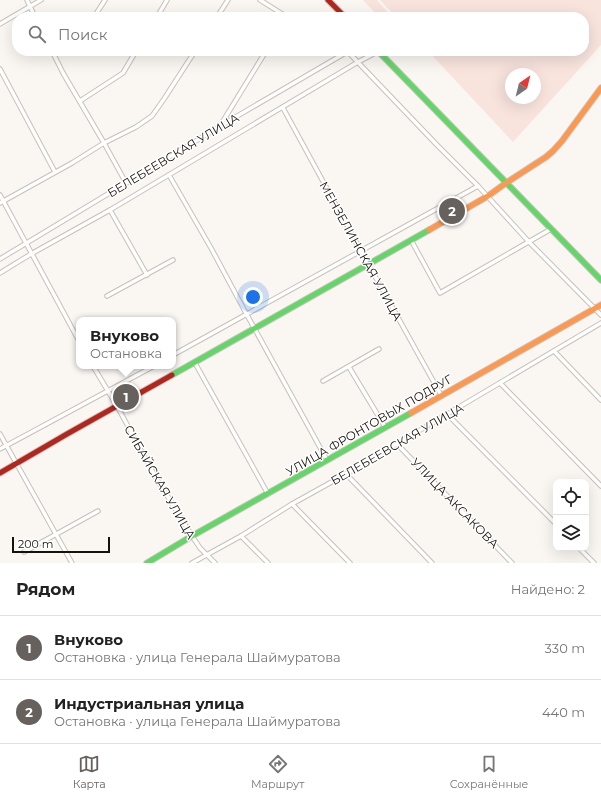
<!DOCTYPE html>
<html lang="ru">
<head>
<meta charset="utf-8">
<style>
	body { margin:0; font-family:Montserrat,sans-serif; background:#f6f6f6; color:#222 }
	.controls { position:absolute; right:12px; bottom:12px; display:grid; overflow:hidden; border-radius:8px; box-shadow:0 4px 16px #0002 }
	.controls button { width:36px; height:36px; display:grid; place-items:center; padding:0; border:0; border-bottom:1px solid #e0e0e0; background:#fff; color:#222; font:20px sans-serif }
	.compass { position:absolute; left:505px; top:68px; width:36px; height:36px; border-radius:50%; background:#fff; box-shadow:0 4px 16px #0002; rotate:35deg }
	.scale { position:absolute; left:12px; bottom:10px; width:98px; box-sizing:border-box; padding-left:4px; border:2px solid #17110b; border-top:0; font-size:11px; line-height:14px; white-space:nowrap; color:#17110b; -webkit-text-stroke:3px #fff; paint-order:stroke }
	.you { position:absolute; left:253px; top:297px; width:14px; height:14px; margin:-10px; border:3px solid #fff; border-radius:50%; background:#1a73e8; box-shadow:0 0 0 6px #1a73e833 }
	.badge { display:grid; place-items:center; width:26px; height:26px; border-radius:50%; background:#66615c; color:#fff; font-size:13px; font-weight:700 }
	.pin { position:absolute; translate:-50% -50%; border:2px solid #fff; box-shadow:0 1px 4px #0006 }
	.popup { position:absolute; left:76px; top:317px; width:100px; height:52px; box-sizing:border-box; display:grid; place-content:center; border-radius:8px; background:#fff; filter:drop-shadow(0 1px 3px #0005); font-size:13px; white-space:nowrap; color:#767676 }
	.popup b { font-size:15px; color:#222 }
	.popup::after { content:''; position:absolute; left:50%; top:100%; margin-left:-8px; border:8px solid transparent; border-top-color:#fff }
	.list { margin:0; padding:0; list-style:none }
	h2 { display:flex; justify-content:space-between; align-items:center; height:52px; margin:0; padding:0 16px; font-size:17px }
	h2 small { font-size:13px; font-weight:400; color:#767676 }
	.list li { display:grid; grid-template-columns:26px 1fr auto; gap:12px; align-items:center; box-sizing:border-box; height:64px; padding:0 16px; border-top:1px solid #e0e0e0 }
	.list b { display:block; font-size:15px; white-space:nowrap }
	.list p { margin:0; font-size:13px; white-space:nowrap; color:#767676 }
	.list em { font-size:13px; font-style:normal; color:#767676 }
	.icon { flex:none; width:22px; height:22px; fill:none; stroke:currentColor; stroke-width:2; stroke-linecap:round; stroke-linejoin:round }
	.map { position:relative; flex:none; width:601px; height:563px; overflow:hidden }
	.search { position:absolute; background:#fff; box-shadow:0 4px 16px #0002; left:12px; right:12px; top:12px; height:44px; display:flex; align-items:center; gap:10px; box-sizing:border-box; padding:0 14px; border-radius:16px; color:#767676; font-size:15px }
	.sheet { height:180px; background:#fff }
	nav { display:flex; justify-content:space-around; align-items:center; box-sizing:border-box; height:56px; border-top:1px solid #e0e0e0; background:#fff; font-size:11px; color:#767676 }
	nav a { display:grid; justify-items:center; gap:2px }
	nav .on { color:#66615c }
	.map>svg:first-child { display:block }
	.green { fill:#f8e3dd; fill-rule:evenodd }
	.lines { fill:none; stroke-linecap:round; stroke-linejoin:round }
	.street-casing { stroke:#c6c1bc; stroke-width:5.5 }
	.fast-casing { stroke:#c6c1bc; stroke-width:7 }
	.slow-casing { stroke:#c6c1bc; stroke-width:7 }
	.jam-casing { stroke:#c6c1bc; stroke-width:7 }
	.street { stroke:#fefefd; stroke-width:3.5 }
	.fast { stroke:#63d668; stroke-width:5 }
	.slow { stroke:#ff974d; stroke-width:5 }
	.jam { stroke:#b3261e; stroke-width:5 }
	.labels { text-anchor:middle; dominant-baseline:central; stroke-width:3; stroke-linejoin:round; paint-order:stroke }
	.street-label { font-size:12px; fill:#17110b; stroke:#fff }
</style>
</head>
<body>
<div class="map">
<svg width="601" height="563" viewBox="0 0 601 563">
	<rect width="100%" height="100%" fill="#faf6f2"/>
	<!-- green -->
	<g class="green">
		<polygon points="363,0 377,0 392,17 379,17"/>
		<path d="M380,0H601V45L513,142L428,51H584V17H396ZM511,74H535V98H511Z"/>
	</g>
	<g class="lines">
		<defs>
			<g id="street">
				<polyline points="27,0 35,17"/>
				<polyline points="260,0 287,17"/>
				<polyline points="94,17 105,0"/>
				<polyline points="157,17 167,0"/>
				<polyline points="217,17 228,0"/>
				<polyline points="0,24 41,0"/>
				<polyline points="52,51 63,73 104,143 126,183"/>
				<polyline points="346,52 350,54 437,145 478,186 529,242 601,315"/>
				<polyline points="0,69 55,172"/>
				<polyline points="80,101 123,73 136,51"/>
				<polyline points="283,108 361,251 441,395"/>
				<polyline points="220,126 266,51"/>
				<polyline points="169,175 211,248 247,315 327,460"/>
				<polyline points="0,195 79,341"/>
				<polyline points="0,203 72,163 104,143 136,127 152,116 164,99 195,51"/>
				<polyline points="110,210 147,275"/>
				<polyline points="411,240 440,293 551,229"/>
				<polyline points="0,259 239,115 347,52"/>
				<polyline points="0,273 31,254 110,210 358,62 379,51"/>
				<polyline points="107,296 173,260"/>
				<polyline points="554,351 601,400"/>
				<polyline points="173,355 478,186"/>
				<polyline points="195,363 268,494"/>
				<polyline points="93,366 117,406 155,476 192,536 200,548 215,563"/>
				<polyline points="349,367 385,427"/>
				<polyline points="323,381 379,349"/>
				<polyline points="500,383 601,486"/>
				<polyline points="447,414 556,524"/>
				<polyline points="0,434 72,563"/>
				<polyline points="397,444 512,563"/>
				<polyline points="0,449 154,366"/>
				<polyline points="346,474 432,563"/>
				<polyline points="292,504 350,563"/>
				<polyline points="241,536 268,563"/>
				<polyline points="579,548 594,563"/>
				<polyline points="24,552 98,511"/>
				<polyline points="192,563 241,536 292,504 346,474 601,323"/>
			</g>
			<g id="fast">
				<polyline points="378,51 601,280"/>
				<polyline points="172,375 429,230"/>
				<polyline points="147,563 192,536 411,413"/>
			</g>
			<g id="slow">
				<polyline points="429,230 488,196 506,183 546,157 553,151 562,141 601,88"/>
				<polyline points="411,413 601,305"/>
			</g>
			<g id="jam">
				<polyline points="328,0 345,17"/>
				<polyline points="0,473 67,434 172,375"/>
			</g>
		</defs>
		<!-- street casing -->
		<use href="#street" class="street-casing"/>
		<!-- fast casing -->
		<use href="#fast" class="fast-casing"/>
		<!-- slow casing -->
		<use href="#slow" class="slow-casing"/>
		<!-- jam casing -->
		<use href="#jam" class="jam-casing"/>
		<!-- street -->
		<use href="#street" class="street"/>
		<!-- fast -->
		<use href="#fast" class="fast"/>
		<!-- slow -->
		<use href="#slow" class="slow"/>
		<!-- jam -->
		<use href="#jam" class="jam"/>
	</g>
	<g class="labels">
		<!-- street labels -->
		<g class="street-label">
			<text transform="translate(173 155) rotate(-31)">БЕЛЕБЕЕВСКАЯ УЛИЦА</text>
			<text transform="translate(361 251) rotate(61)">МЕНЗЕЛИНСКАЯ УЛИЦА</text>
			<text transform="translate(369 425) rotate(-30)">УЛИЦА ФРОНТОВЫХ ПОДРУГ</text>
			<text transform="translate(397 444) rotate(-30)">БЕЛЕБЕЕВСКАЯ УЛИЦА</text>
			<text transform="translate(160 482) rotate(60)">СИБАЙСКАЯ УЛИЦА</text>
			<text transform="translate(455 503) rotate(46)">УЛИЦА АКСАКОВА</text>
		</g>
	</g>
</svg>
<div class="controls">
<button><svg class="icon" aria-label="locate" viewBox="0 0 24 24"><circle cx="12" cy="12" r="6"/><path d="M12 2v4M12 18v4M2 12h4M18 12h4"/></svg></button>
<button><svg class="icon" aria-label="layers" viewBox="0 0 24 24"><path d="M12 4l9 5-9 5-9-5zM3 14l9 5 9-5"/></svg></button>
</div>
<svg class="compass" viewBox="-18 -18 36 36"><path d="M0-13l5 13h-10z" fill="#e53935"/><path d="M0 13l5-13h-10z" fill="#767676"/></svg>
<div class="scale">200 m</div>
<div class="you"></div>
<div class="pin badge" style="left:126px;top:397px">1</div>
<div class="popup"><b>Внуково</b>Остановка</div>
<div class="pin badge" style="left:452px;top:211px">2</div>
<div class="search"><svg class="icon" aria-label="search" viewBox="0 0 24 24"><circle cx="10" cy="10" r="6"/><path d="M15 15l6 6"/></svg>Поиск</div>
</div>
<section class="sheet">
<h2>Рядом<small>Найдено: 2</small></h2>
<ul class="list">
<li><span class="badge">1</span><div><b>Внуково</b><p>Остановка · улица Генерала Шаймуратова</p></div><em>330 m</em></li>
<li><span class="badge">2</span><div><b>Индустриальная улица</b><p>Остановка · улица Генерала Шаймуратова</p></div><em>440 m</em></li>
</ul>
</section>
<nav>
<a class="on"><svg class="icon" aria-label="map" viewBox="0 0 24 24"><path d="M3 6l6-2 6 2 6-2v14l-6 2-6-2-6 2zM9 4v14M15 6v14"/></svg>Карта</a>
<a><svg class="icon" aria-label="directions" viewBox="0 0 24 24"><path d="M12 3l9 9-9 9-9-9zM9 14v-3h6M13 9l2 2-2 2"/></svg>Маршрут</a>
<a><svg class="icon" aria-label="saved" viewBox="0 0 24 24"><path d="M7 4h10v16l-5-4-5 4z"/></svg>Сохранённые</a>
</nav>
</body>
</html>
